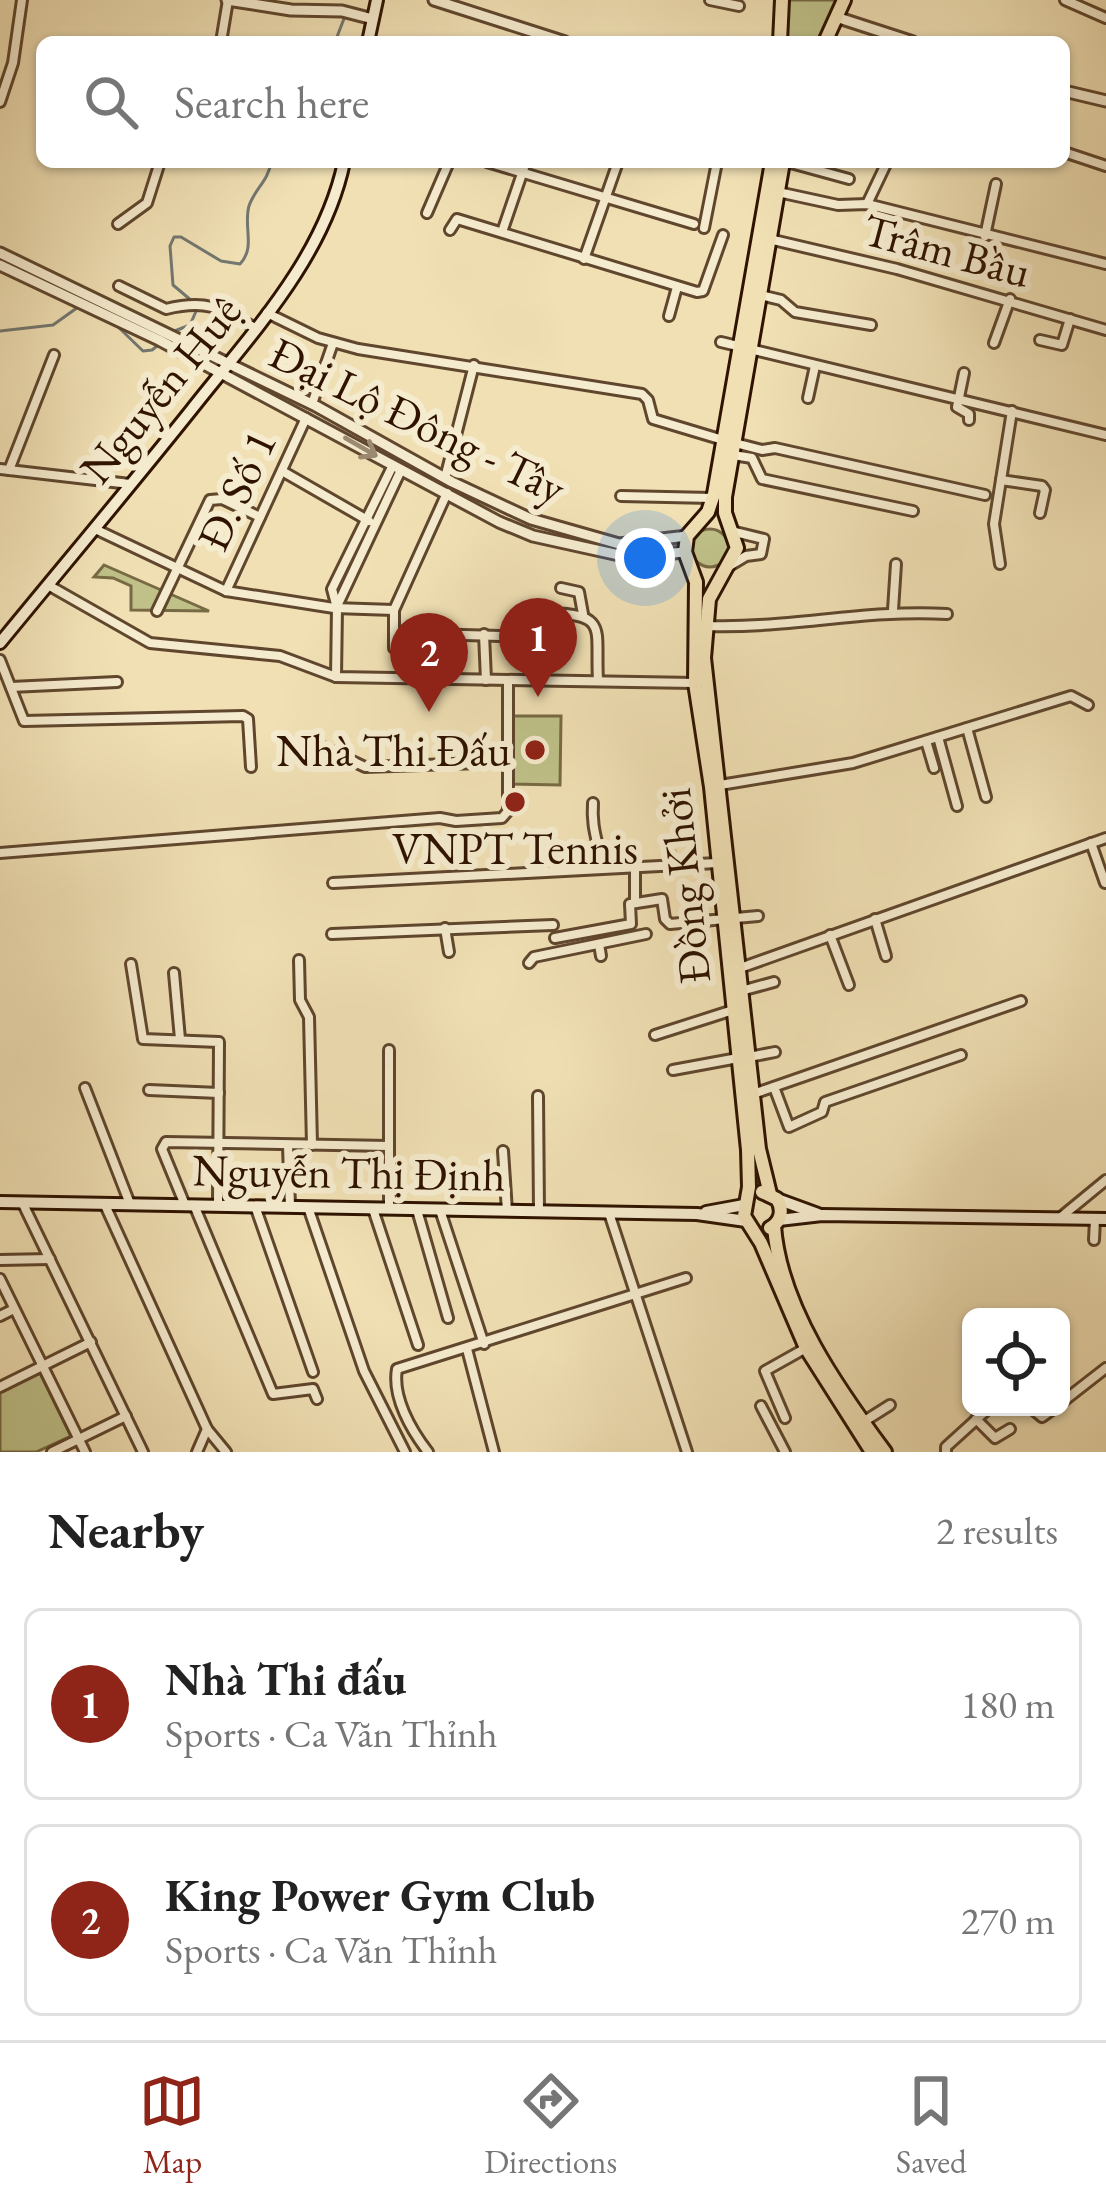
<!DOCTYPE html>
<html lang="en">
<head>
<meta charset="utf-8">
<style>
	body { margin:0; font-family:"EB Garamond",serif; background:#f6f6f6; color:#222 }
	.controls { position:absolute; right:36px; bottom:36px; display:grid; overflow:hidden; border-radius:18px; box-shadow:0 3px 9px #0004 }
	.controls button { width:108px; height:108px; display:grid; place-items:center; padding:0; border:0; border-bottom:3px solid #e0e0e0; background:#fff; color:#222; font:60px sans-serif }
	.you { position:absolute; left:645px; top:558px; width:42px; height:42px; margin:-30px; border:9px solid #fff; border-radius:50%; background:#1a73e8; box-shadow:0 0 0 18px #1a73e833 }
	.badge { display:grid; place-items:center; width:78px; height:78px; border-radius:50%; background:#8f2418; color:#fff; font-size:39px; font-weight:700 }
	.pin { position:absolute; translate:-50% -99px; filter:drop-shadow(0 3px 6px #0008) }
	.pin::after { content:''; position:absolute; top:63px; width:42px; height:36px; background:inherit; clip-path:polygon(0 0,100% 0,50% 100%) }
	.list { margin:0; padding:0; list-style:none }
	h2 { display:flex; justify-content:space-between; align-items:center; height:156px; margin:0; padding:0 48px; font-size:51px }
	h2 small { font-size:39px; font-weight:400; color:#767676 }
	.list li { display:grid; grid-template-columns:78px 1fr auto; gap:36px; align-items:center; box-sizing:border-box; height:192px; margin:0 24px 24px; padding:0 24px; border:3px solid #e0e0e0; border-radius:18px }
	.list b { display:block; font-size:45px; white-space:nowrap }
	.list p { margin:0; font-size:39px; white-space:nowrap; color:#767676 }
	.list em { font-size:39px; font-style:normal; color:#767676 }
	.icon { flex:none; width:66px; height:66px; fill:none; stroke:currentColor; stroke-width:2; stroke-linecap:round; stroke-linejoin:round }
	.map { position:relative; flex:none; width:1106px; height:1452px; overflow:hidden }
	.search { position:absolute; background:#fff; box-shadow:0 3px 9px #0004; left:36px; right:36px; top:36px; height:132px; display:flex; align-items:center; gap:30px; box-sizing:border-box; padding:0 42px; border-radius:18px; color:#767676; font-size:45px }
	.sheet { height:588px; background:#fff }
	nav { display:flex; justify-content:space-around; align-items:center; box-sizing:border-box; height:168px; border-top:3px solid #e0e0e0; background:#fff; font-size:33px; color:#767676 }
	nav a { display:grid; justify-items:center; gap:6px }
	nav .on { color:#8f2418 }
	.map>svg:first-child { display:block }
	.green { fill:#bfc189; stroke:#776a44; stroke-width:3 }
	.lines { fill:none; stroke-linecap:round; stroke-linejoin:round }
	.stream { stroke:#737770; stroke-width:3 }
	.minor-casing { stroke:#5f462d; stroke-width:14 }
	.tertiary-casing { stroke:#5f462d; stroke-width:15 }
	.secondary-casing { stroke:#2f1300; stroke-width:16 }
	.primary-casing { stroke:#2f1300; stroke-width:18 }
	.minor { stroke:#f5ebce; stroke-width:8 }
	.tertiary { stroke:#f5ebce; stroke-width:9 }
	.secondary { stroke:#f5ebce; stroke-width:10 }
	.primary { stroke:#f0e0b4; stroke-width:12 }
	.oneway { stroke:#9c8a71 }
	.poi-dot { fill:#8f2418; stroke:#f5ebce; stroke-width:4.5 }
	.labels { text-anchor:middle; dominant-baseline:central; stroke-width:12; stroke-linejoin:round; paint-order:stroke }
	.street-label { font-size:45px; fill:#2f1300; stroke:#f5ebce }
	.poi-label { font-size:45px; fill:#2f1300; stroke:#f5ebce; text-anchor:end }
</style>
</head>
<body>
<div class="map">
<svg width="1106" height="1452" viewBox="0 0 1106 1452">
	<rect width="100%" height="100%" fill="#f0e0b4"/>
	<filter id="stains"><feTurbulence type="fractalNoise" baseFrequency=".00167" numOctaves="4"/><feColorMatrix values="0 0 0 0 .2 0 0 0 0 .09 0 0 0 0 .02 0 0 0 .5 -.17"/></filter>
	<radialGradient id="worn" r=".72"><stop offset=".6" stop-color="#630" stop-opacity="0"/><stop offset="1" stop-color="#630" stop-opacity=".3"/></radialGradient>
	<!-- green -->
	<g class="green">
		<polygon points="788,0 840,0 822,42 786,42"/>
		<circle cx="710" cy="548" r="19"/>
		<polygon points="104,565 209,611 131,610 131,586 113,578 94,577"/>
		<polygon points="511,716 561,716 560,785 510,784"/>
		<polygon points="40,1373 71,1436 36,1452 0,1452 0,1393"/>
	</g>
	<g class="lines">
		<!-- stream -->
		<g class="stream">
			<polyline points="335,42 345,16"/>
			<path d="M192,301L173,285L170,246L174,237H181L221,261L240,264C256,247 243,227 249,206C254,190 269,180 271,162"/>
			<polyline points="113,322 143,351 152,350 161,343"/>
			<polyline points="0,331 53,325 81,305"/>
			<polyline points="172,332 190,325 197,309"/>
		</g>
		<defs>
			<g id="minor">
				<polyline points="710,0 739,6"/>
				<polyline points="1065,0 1106,18"/>
				<polyline points="221,42 228,0"/>
				<polyline points="0,102 13,63 22,0"/>
				<polyline points="1064,152 1106,166"/>
				<polyline points="487,162 694,224"/>
				<polyline points="787,162 849,179"/>
				<polyline points="778,192 838,205 867,204 1106,264"/>
				<polyline points="867,204 887,162"/>
				<polyline points="427,213 449,162"/>
				<polyline points="118,224 147,203 160,162"/>
				<polyline points="704,228 717,162"/>
				<polyline points="450,230 457,219 697,292 703,291 723,235"/>
				<polyline points="502,232 526,162"/>
				<polyline points="985,236 996,184"/>
				<polyline points="769,239 897,269 1106,330"/>
				<polyline points="584,259 618,162"/>
				<path d="M119,286L166,309C207,299 220,308 255,328"/>
				<polyline points="760,295 781,300 795,312 871,325"/>
				<polyline points="267,313 318,338 358,349 642,394 648,400 653,419 723,440"/>
				<polyline points="669,316 677,287"/>
				<polyline points="1040,340 1062,345 1070,319"/>
				<polyline points="721,342 1106,435"/>
				<polyline points="994,343 1010,299"/>
				<polyline points="964,373 957,407 969,414 969,420"/>
				<polyline points="808,398 815,366"/>
				<polyline points="312,404 333,343"/>
				<polyline points="735,443 762,450 775,448 985,495"/>
				<polyline points="733,455 752,458 762,479 913,511"/>
				<polyline points="0,469 130,484"/>
				<polyline points="9,470 54,355"/>
				<polyline points="282,471 369,521"/>
				<polyline points="445,478 474,365"/>
				<polyline points="1001,480 1042,486 1045,490 1040,513"/>
				<polyline points="621,496 712,498"/>
				<polyline points="95,529 226,591 334,608 394,610"/>
				<polyline points="1000,564 994,524 1012,411"/>
				<polyline points="731,565 746,556 761,554 764,539 731,531"/>
				<polyline points="48,585 150,643 280,656 336,677 695,683"/>
				<polyline points="561,588 579,592 583,614"/>
				<polyline points="226,591 306,418"/>
				<polyline points="337,606 401,470"/>
				<polyline points="893,610 896,564"/>
				<polyline points="157,611 210,500 222,499 260,517"/>
				<path d="M551,613C609,615 595,629 598,680"/>
				<path d="M706,626C788,629 865,609 947,614"/>
				<polyline points="426,634 568,638"/>
				<polyline points="484,634 486,680"/>
				<polyline points="394,648 394,610 447,493"/>
				<polyline points="0,660 24,721 243,716 248,719 251,767"/>
				<polyline points="336,677 337,608 332,589 393,465"/>
				<polyline points="11,687 117,682"/>
				<polyline points="967,728 986,797"/>
				<polyline points="938,737 957,806"/>
				<polyline points="926,741 934,768"/>
				<polyline points="323,747 365,767 508,762"/>
				<polyline points="720,785 853,763 1071,696 1088,705"/>
				<path d="M593,803C591,830 599,843 602,868"/>
				<polyline points="1091,843 1105,883"/>
				<polyline points="0,853 440,818 456,821 502,818 508,811 508,680"/>
				<polyline points="671,855 673,867"/>
				<polyline points="635,869 635,903"/>
				<polyline points="333,883 717,863"/>
				<polyline points="875,919 886,956"/>
				<polyline points="445,928 449,952"/>
				<polyline points="332,934 553,925"/>
				<polyline points="830,935 849,985"/>
				<polyline points="555,938 631,924 630,904 662,899 665,919 670,924 758,916"/>
				<polyline points="599,944 601,956"/>
				<polyline points="299,960 300,1000 309,1017 312,1145"/>
				<polyline points="529,963 534,957 646,934"/>
				<polyline points="131,964 143,1039 219,1042 218,1205"/>
				<polyline points="740,968 1106,838"/>
				<polyline points="174,973 180,1039"/>
				<polyline points="741,991 774,982"/>
				<polyline points="655,1035 733,1010"/>
				<polyline points="389,1050 389,1209"/>
				<polyline points="749,1057 775,1052"/>
				<polyline points="673,1070 738,1058"/>
				<polyline points="774,1087 789,1127 822,1112 825,1102 961,1055"/>
				<polyline points="85,1088 130,1204"/>
				<polyline points="149,1090 219,1093"/>
				<polyline points="753,1094 1021,1001"/>
				<polyline points="538,1096 539,1212"/>
				<polyline points="288,1145 290,1207"/>
				<polyline points="503,1151 507,1211"/>
				<polyline points="23,1204 143,1452"/>
				<polyline points="105,1205 207,1429 226,1452"/>
				<polyline points="185,1205 162,1149 166,1142 389,1146"/>
				<polyline points="194,1205 273,1394 313,1389 317,1399"/>
				<polyline points="255,1206 313,1372"/>
				<polyline points="308,1207 364,1371 405,1452"/>
				<polyline points="373,1209 418,1345"/>
				<polyline points="417,1210 448,1318"/>
				<polyline points="440,1210 484,1344"/>
				<polyline points="609,1213 687,1452"/>
				<polyline points="1061,1217 1106,1180"/>
				<polyline points="1094,1240 1095,1219"/>
				<polyline points="0,1260 50,1259"/>
				<polyline points="0,1279 85,1452"/>
				<polyline points="0,1316 14,1309"/>
				<polyline points="467,1349 494,1452"/>
				<polyline points="0,1387 91,1342"/>
				<polyline points="1061,1403 1106,1368"/>
				<polyline points="761,1406 785,1452"/>
				<polyline points="1030,1407 1042,1417 1056,1407"/>
				<polyline points="785,1418 765,1371 806,1348"/>
				<polyline points="976,1419 995,1438 1010,1429"/>
				<polyline points="863,1422 890,1405"/>
				<polyline points="52,1452 126,1416"/>
				<polyline points="197,1452 207,1429"/>
				<path d="M428,1452C411,1430 392,1397 397,1369L686,1278"/>
				<polyline points="946,1452 946,1447 990,1407"/>
			</g>
			<g id="tertiary">
				<polyline points="227,0 291,10 342,11 373,19"/>
				<polyline points="434,0 565,42"/>
				<polyline points="836,17 913,42"/>
				<polyline points="1064,91 1106,101"/>
				<polyline points="0,253 316,406 452,482 531,519 619,544 687,536"/>
				<polyline points="0,265 159,340 499,522 533,536 628,557 685,552"/>
			</g>
			<g id="secondary">
				<polyline points="368,42 377,0"/>
				<path d="M0,643C64,565 129,488 192,409C251,334 324,258 344,162"/>
				<polyline points="777,1199 818,1214"/>
				<polyline points="0,1202 697,1214 746,1221"/>
				<polyline points="706,1212 744,1205"/>
				<polyline points="779,1220 822,1215 1106,1219"/>
			</g>
			<g id="primary">
				<polyline points="780,42 782,0"/>
				<polyline points="825,42 844,0"/>
				<polyline points="772,162 714,494 708,512 687,536 685,552 696,582 695,683 711,787 748,1150 749,1187 744,1216 761,1243 806,1348 872,1452"/>
				<path d="M762,1192L777,1199C784,1210 781,1222 770,1228"/>
				<polyline points="770,1194 759,1149 704,658 709,599 737,548 725,513 725,497 783,162"/>
				<path d="M774,1226C780,1307 838,1389 885,1452"/>
			</g>
		</defs>
		<!-- minor casing -->
		<use href="#minor" class="minor-casing"/>
		<!-- tertiary casing -->
		<use href="#tertiary" class="tertiary-casing"/>
		<!-- secondary casing -->
		<use href="#secondary" class="secondary-casing"/>
		<!-- primary casing -->
		<use href="#primary" class="primary-casing"/>
		<!-- minor -->
		<use href="#minor" class="minor"/>
		<!-- tertiary -->
		<use href="#tertiary" class="tertiary"/>
		<!-- secondary -->
		<use href="#secondary" class="secondary"/>
		<!-- primary -->
		<use href="#primary" class="primary"/>
	</g>
	<!-- one-way arrows -->
	<defs><path id="oneway-shaft" d="M-6 0H5M1.5-3L5.5 0L1.5 3" fill="none" stroke-width="1.6" stroke-linecap="round" stroke-linejoin="round" transform="scale(3)"/></defs>
	<use class="oneway" href="#oneway-shaft" transform="translate(361 447) rotate(30)"/>
	<!-- markers -->
	<g class="poi-dot">
		<circle cx="535" cy="750" r="12"/>
		<circle cx="515" cy="802" r="12"/>
	</g>
	<g class="labels">
		<!-- street labels -->
		<g class="street-label">
			<text transform="translate(947 250) rotate(15)">Trâm Bầu</text>
			<text transform="translate(160 389) rotate(-51)">Nguyễn Huệ</text>
			<text transform="translate(418 420) rotate(26)">Đại Lộ Đông - Tây</text>
			<text transform="translate(236 490) rotate(-65)">Đ. Số 1</text>
			<text transform="translate(684 886) rotate(-96)">Đồng Khởi</text>
			<text transform="translate(349 1172) rotate(1)">Nguyễn Thị Định</text>
		</g>
		<!-- poi labels -->
		<g class="poi-label">
			<text x="511" y="750">Nhà Thi Đấu</text>
			<text x="515" y="848" text-anchor="middle">VNPT Tennis</text>
		</g>
	</g>
	<rect width="100%" height="100%" filter="url(#stains)"/>
	<rect width="100%" height="100%" fill="url(#worn)"/>
</svg>
<div class="controls">
<button><svg class="icon" aria-label="locate" viewBox="0 0 24 24"><circle cx="12" cy="12" r="6"/><path d="M12 2v4M12 18v4M2 12h4M18 12h4"/></svg></button>
</div>
<div class="you"></div>
<div class="pin badge" style="left:538px;top:697px">1</div>
<div class="pin badge" style="left:429px;top:712px">2</div>
<div class="search"><svg class="icon" aria-label="search" viewBox="0 0 24 24"><circle cx="10" cy="10" r="6"/><path d="M15 15l6 6"/></svg>Search here</div>
</div>
<section class="sheet">
<h2>Nearby<small>2 results</small></h2>
<ul class="list">
<li><span class="badge">1</span><div><b>Nhà Thi đấu</b><p>Sports · Ca Văn Thỉnh</p></div><em>180 m</em></li>
<li><span class="badge">2</span><div><b>King Power Gym Club</b><p>Sports · Ca Văn Thỉnh</p></div><em>270 m</em></li>
</ul>
</section>
<nav>
<a class="on"><svg class="icon" aria-label="map" viewBox="0 0 24 24"><path d="M3 6l6-2 6 2 6-2v14l-6 2-6-2-6 2zM9 4v14M15 6v14"/></svg>Map</a>
<a><svg class="icon" aria-label="directions" viewBox="0 0 24 24"><path d="M12 3l9 9-9 9-9-9zM9 14v-3h6M13 9l2 2-2 2"/></svg>Directions</a>
<a><svg class="icon" aria-label="saved" viewBox="0 0 24 24"><path d="M7 4h10v16l-5-4-5 4z"/></svg>Saved</a>
</nav>
</body>
</html>
